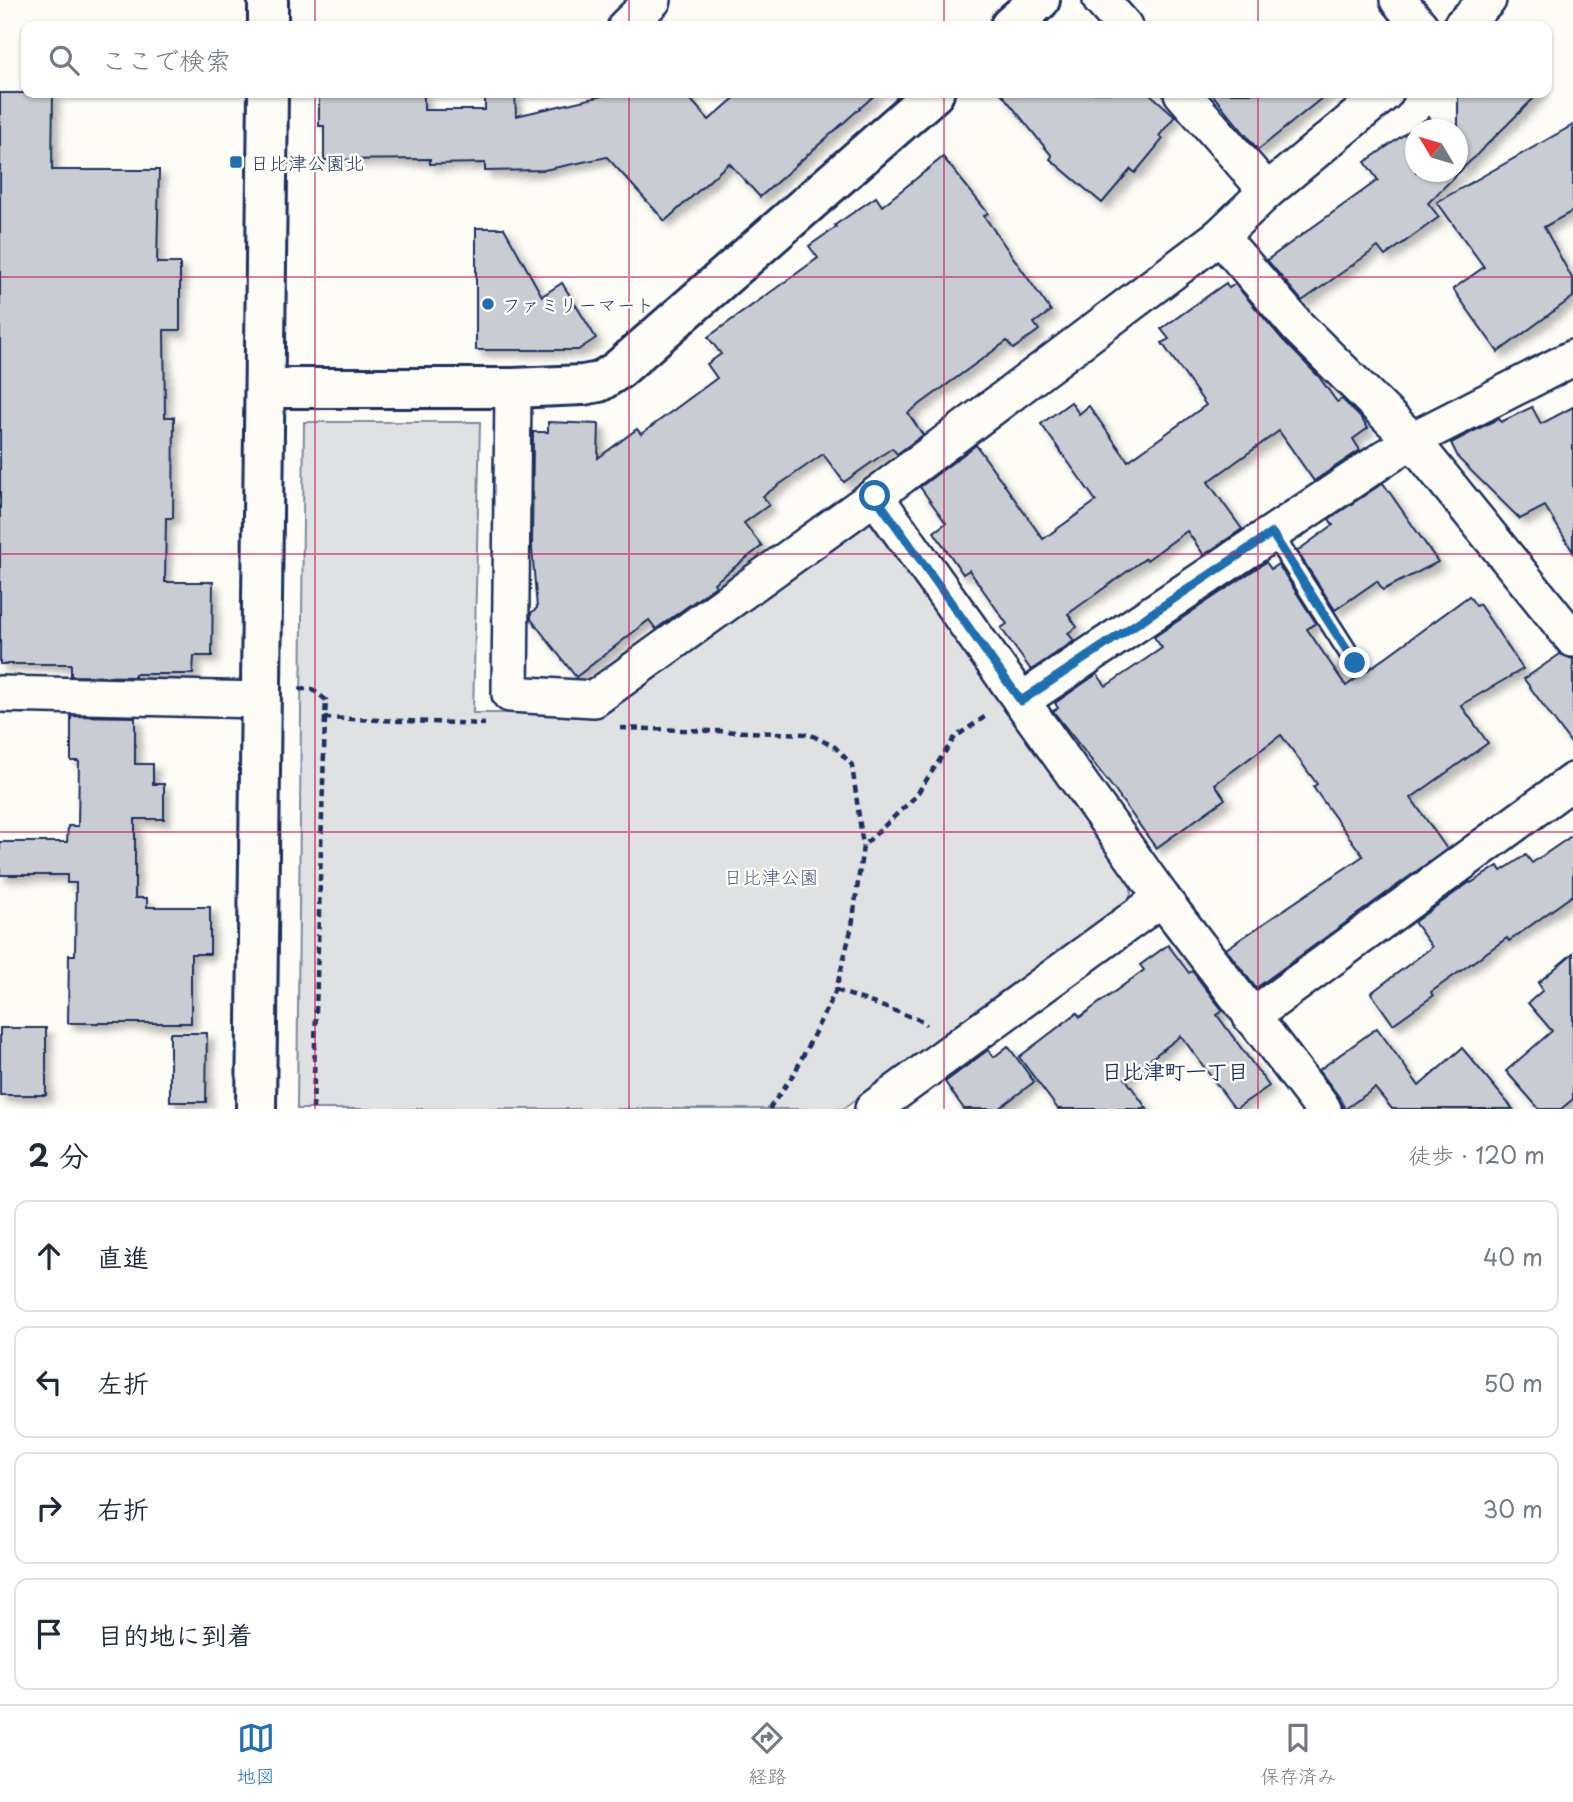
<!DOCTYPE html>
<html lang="ja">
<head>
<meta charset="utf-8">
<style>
	body { margin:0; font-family:"Playpen Sans","Klee One",sans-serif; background:#f6f6f7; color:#1f2937 }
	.compass { position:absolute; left:1405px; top:119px; width:63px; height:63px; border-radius:50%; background:#fff; box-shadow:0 2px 5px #0004; rotate:308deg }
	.stop { position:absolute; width:21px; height:21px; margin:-16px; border:5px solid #1f6fb2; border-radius:50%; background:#fff }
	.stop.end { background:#1f6fb2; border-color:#fff; box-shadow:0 2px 7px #0008 }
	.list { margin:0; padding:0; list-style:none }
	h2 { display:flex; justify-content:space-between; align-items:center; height:91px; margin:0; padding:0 28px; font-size:30px }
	h2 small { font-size:23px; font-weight:400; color:#747a83 }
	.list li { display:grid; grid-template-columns:46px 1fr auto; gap:21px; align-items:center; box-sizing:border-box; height:112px; margin:0 14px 14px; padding:0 14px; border:2px solid #e0e1e3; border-radius:14px }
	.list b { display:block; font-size:26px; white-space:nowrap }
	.list em { font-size:23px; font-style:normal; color:#747a83 }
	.icon { flex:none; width:38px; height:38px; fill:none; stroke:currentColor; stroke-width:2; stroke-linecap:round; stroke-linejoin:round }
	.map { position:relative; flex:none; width:1573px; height:1109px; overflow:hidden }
	.search { position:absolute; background:#fff; box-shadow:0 2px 5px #0004; left:21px; right:21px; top:21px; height:77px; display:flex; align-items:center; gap:18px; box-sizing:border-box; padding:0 24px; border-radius:14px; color:#747a83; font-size:26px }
	.sheet { height:595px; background:#fff }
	nav { display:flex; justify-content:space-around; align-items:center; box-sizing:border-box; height:98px; border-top:2px solid #e0e1e3; background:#fff; font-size:19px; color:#747a83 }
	nav a { display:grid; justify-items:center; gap:4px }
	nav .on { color:#1f6fb2 }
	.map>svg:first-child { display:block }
	.green { fill:#e0e1e3; stroke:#7e88a0; stroke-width:2 }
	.building { fill:#c9ccd3; stroke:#1b2f5e; stroke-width:2; filter:url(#shadow) }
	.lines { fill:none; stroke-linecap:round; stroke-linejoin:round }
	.service-casing { stroke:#1b2f5e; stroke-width:23 }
	.minor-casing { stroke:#1b2f5e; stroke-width:40 }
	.tertiary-casing { stroke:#1b2f5e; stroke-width:44 }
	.path { stroke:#1b2f5e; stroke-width:4.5; stroke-dasharray:7 5; stroke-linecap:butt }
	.service { stroke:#fdfcf7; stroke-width:18 }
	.minor { stroke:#fdfcf7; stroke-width:35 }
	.tertiary { stroke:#fdfcf7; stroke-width:38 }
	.route { stroke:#1f6fb2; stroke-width:9 }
	.grid { fill:none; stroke:#c2185b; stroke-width:2; stroke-opacity:0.55 }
	.poi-dot { fill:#1f6fb2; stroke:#fdfcf7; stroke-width:2.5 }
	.labels { text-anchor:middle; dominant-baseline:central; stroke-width:5; stroke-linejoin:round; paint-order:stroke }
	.poi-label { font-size:19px; fill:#1b2f5e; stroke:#fdfcf7; text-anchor:start }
	.park-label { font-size:19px; fill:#4c5c7f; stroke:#fdfcf7 }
	.neighbourhood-label { font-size:21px; font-weight:bold; fill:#1b2f5e; stroke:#fdfcf7 }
</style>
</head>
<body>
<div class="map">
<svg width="1573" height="1109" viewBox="0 0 1573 1109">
	<defs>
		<filter id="shadow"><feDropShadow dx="6" dy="6" stdDeviation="3.5" flood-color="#0004"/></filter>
	</defs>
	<rect width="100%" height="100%" fill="#fdfcf7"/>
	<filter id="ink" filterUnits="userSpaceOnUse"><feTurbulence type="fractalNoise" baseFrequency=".0143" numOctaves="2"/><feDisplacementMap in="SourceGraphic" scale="14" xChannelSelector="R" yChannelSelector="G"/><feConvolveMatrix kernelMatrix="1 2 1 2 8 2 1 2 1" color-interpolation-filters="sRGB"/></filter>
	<g filter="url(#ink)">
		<!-- green -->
		<polygon class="green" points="304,422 480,422 473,713 601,713 868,520 1132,883 1130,899 843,1109 297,1109"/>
		<!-- building -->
		<g class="building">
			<polygon points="0,93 53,93 52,170 159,170 157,263 180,263 180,330 164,330 165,417 174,417 173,518 166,518 165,582 213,582 212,656 194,656 193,674 135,674 135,677 71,676 71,664 0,664"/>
			<polygon points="319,93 424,93 424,110 485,110 485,93 515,93 516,116 615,93 685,93 709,120 740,93 877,93 760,197 729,163 665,221 607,157 544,170 485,171 485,163 430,164 430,159 324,160 324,126 319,126"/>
			<polygon points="1001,93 1149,93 1175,116 1159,136 1163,139 1135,173 1131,169 1102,203 1050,159 1052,156"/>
			<polygon points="1211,93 1328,93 1258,150"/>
			<polygon points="1458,93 1539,93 1428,203 1439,217 1385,256 1378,247 1302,301 1267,260 1378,180 1365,162 1429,117 1438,130 1416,130 1416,172 1458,172"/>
			<polygon points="1573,125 1573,211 1544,227 1573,280 1573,297 1498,352 1453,289 1484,267 1437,202"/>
			<polygon points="943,157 988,213 984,216 1051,311 1034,323 1039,330 1013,349 1007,341 908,413 923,435 897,454 892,448 844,482 823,454 763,496 769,505 744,523 762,546 714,583 716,586 684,609 656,629 649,620 576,677 531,619 531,613 537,608 532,549 533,432 548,432 548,422 599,424 598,458 637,429 641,434 717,378 707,364 721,354 708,337 818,258 809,246 836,227 835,225 876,197 882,206"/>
			<polygon points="476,228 504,228 542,296 562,283 596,338 578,350 476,350"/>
			<polygon points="1226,283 1229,288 1235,284 1283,340 1319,377 1337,402 1342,399 1360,417 1368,428 1353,439 1360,450 1314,481 1279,431 1208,482 1242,529 1204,555 1187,531 1147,560 1146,558 1068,614 1077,627 1068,633 1074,641 1031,670 1001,628 1007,624 969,570 963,574 934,532 946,523 920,487 976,445 1043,539 1096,501 1041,424 1071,402 1079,414 1089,406 1128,461 1206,405 1162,343 1169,339 1161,329"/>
			<polygon points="1532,407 1541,424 1573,407 1573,552 1545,506 1520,519 1459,459 1451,443 1499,418 1501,422"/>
			<polygon points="1383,483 1438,562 1383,590 1377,581 1335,610 1297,551 1333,525 1329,519"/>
			<polygon points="1266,562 1271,569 1278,564 1316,623 1307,629 1346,686 1469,596 1476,606 1479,604 1523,669 1461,705 1488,743 1411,798 1447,849 1256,988 1226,949 1363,856 1313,787 1317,784 1281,735 1215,784 1225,799 1156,848 1113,788 1053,711 1058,708 1055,703 1097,674 1106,686 1162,648 1154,637"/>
			<polygon points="1560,654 1573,659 1573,746 1524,679"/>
			<polygon points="71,716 135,717 135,764 153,764 153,784 164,784 164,819 135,819 135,898 147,898 147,907 210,907 210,954 191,954 191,1023 68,1023 69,955 75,955 76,883 67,883 67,875 0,875 0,842 67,842 68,826 78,826 79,761 71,761"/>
			<polygon points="1573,835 1573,895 1509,941 1507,938 1431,992 1433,996 1393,1024 1371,993 1432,947 1414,922 1470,882 1471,883 1498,866 1501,871 1526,855 1532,863"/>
			<polygon points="1168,945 1189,973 1192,971 1223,1011 1217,1015 1269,1086 1235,1109 1181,1036 1125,1078 1147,1109 1058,1109 1019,1057 1077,1013 1080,1017 1144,970 1140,965"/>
			<polygon points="1573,953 1573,1099 1561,1109 1539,1109 1506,1071 1552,1031 1528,1003 1543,990 1538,983"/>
			<rect x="0" y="1028" width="46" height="67"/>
			<polygon points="1377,1028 1419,1086 1462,1048 1513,1109 1392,1109 1375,1088 1345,1109 1339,1097 1319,1070"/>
			<polygon points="170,1033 207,1033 206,1102 170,1102"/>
			<polygon points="1008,1046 1034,1082 998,1109 964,1109 945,1082 988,1050 994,1057"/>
		</g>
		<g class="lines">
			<defs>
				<polyline id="service" points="1272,533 1355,663"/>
				<g id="minor">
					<polyline points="1101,0 1124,26"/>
					<polyline points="1398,0 1420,26"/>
					<polyline points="626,26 653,0"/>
					<polyline points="1461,26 1488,0"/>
					<polyline points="1182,93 1267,191"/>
					<polyline points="1220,236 1298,327 1412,440 1573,639"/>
					<polyline points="513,388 510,694 594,699 875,496 1220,236 1267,191 1385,93"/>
					<polyline points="875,496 1162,898 1323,1109"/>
					<polyline points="0,694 262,700"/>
					<polyline points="1021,701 1412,440 1573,358"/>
					<polyline points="1251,1017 1573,781"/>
					<polyline points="873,1109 1162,898"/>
				</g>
				<g id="tertiary">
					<polyline points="268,26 268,0"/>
					<polyline points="1010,26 1040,0"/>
					<polyline points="266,388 513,388 583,385 599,382 618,370 934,93"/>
					<polyline points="256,1109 268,93"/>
				</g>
			</defs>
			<!-- service casing -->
			<use href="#service" class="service-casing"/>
			<!-- minor casing -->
			<use href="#minor" class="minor-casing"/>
			<!-- tertiary casing -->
			<use href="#tertiary" class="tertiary-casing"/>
			<!-- path -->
			<g class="path">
				<polyline points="299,689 312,689 326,700 325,718 485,724"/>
				<polyline points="620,728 809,734 835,747 852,765 863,846"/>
				<polyline points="836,990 923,1021 926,1025"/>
				<polyline points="313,1109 325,718"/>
				<polyline points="769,1109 795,1072 836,990 852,926 863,846 915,797 955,737 986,716"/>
			</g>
			<!-- service -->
			<use href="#service" class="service"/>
			<!-- minor -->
			<use href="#minor" class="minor"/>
			<!-- tertiary -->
			<use href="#tertiary" class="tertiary"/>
		</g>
	</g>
	<g class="lines" filter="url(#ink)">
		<!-- route -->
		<polyline class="route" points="875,496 1021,701 1272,533 1355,663"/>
	</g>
	<!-- grid -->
	<path class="grid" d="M315,0V26M629,0V26M944,0V26M1258,0V26M315,93V1109M629,93V1109M944,93V1109M1258,93V1109M0,277H1573M0,554H1573M0,832H1573"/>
	<!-- markers -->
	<g class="poi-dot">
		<rect x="229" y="155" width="14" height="14" rx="3.5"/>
		<circle cx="488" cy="304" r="7"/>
	</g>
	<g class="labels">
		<!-- poi labels -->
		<g class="poi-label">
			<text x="250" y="162">日比津公園北</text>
			<text x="502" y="304">ファミリーマート</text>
		</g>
		<!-- park labels -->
		<g class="park-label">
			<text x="771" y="876">日比津公園</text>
		</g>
		<!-- neighbourhood labels -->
		<g class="neighbourhood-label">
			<text x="1175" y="1070">日比津町一丁目</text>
		</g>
	</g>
</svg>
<svg class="compass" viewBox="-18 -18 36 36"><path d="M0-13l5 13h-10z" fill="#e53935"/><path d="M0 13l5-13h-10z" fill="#747a83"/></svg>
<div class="stop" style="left:875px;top:496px"></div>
<div class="stop end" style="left:1355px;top:663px"></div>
<div class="search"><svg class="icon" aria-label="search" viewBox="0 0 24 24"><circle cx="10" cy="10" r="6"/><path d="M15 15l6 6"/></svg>ここで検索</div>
</div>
<section class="sheet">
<h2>2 分<small>徒歩 · 120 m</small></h2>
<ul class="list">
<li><svg class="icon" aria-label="ahead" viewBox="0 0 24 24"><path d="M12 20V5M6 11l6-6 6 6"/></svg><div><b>直進</b></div><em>40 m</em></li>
<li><svg class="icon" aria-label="left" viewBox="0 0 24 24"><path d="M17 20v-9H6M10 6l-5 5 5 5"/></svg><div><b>左折</b></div><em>50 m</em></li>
<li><svg class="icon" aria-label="right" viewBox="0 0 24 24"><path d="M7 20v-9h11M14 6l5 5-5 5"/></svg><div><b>右折</b></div><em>30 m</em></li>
<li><svg class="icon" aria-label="arrive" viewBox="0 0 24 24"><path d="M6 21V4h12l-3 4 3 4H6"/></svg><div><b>目的地に到着</b></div></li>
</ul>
</section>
<nav>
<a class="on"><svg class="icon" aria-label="map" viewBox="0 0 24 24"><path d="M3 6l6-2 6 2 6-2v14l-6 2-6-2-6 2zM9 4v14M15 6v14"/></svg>地図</a>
<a><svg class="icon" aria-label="directions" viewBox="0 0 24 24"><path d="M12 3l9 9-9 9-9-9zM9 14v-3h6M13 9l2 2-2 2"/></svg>経路</a>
<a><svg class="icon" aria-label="saved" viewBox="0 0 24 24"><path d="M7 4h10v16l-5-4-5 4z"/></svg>保存済み</a>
</nav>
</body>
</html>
